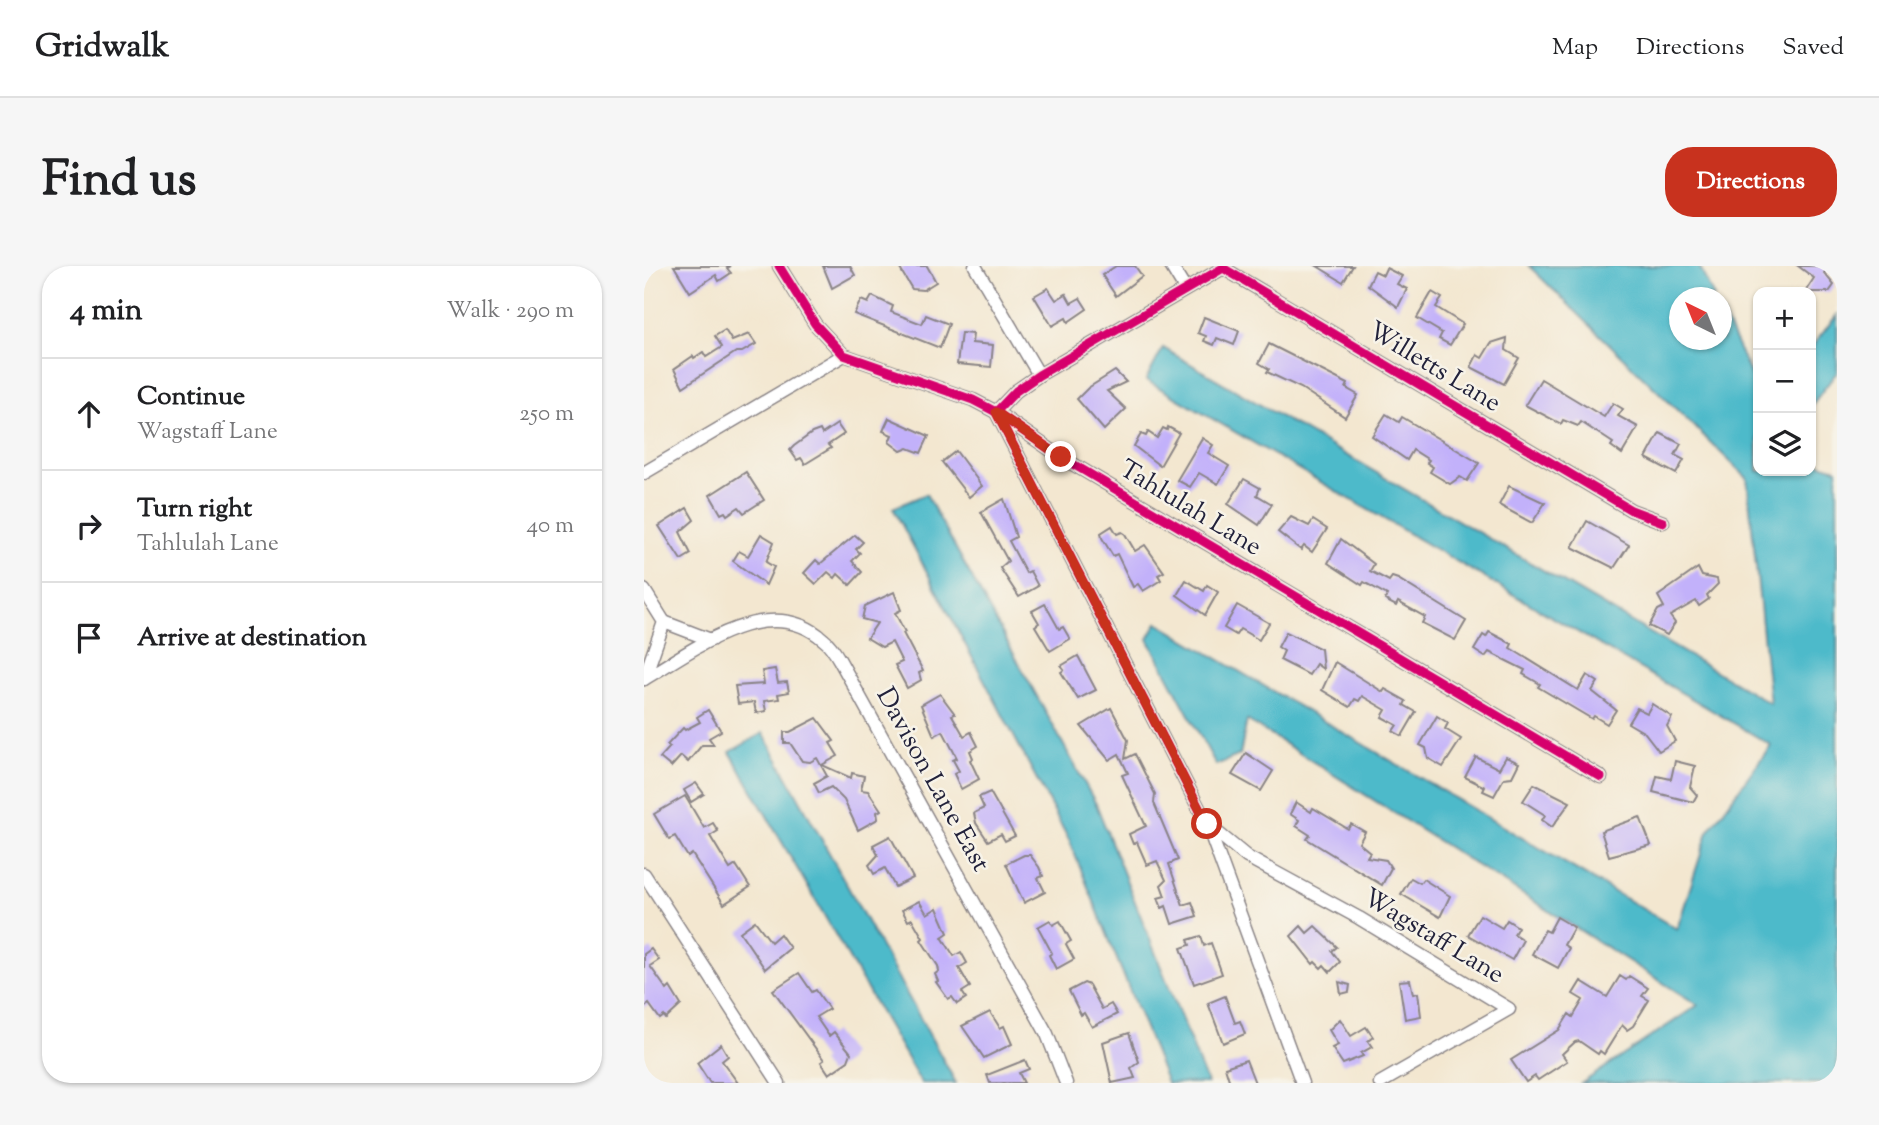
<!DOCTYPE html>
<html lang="en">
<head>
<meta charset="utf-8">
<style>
	body { margin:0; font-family:"Sorts Mill Goudy",serif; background:#f6f6f6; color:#202124 }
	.controls { position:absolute; right:21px; top:21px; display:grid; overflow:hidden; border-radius:14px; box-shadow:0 2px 5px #0004 }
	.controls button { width:63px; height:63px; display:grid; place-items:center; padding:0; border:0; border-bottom:2px solid #e0e0e0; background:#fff; color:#202124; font:35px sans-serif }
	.compass { position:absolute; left:1025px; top:21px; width:63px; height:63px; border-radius:50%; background:#fff; box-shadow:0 2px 5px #0004; rotate:317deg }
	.stop { position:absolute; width:21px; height:21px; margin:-16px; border:5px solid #c8321e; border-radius:50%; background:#fff }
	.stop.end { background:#c8321e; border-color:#fff; box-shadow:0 2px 7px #0008 }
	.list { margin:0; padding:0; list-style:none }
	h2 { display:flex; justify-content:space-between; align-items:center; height:91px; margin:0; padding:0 28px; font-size:30px }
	h2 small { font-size:23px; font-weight:400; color:#757577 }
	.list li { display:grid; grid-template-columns:46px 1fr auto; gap:21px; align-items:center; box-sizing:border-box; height:112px; padding:0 28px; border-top:2px solid #e0e0e0 }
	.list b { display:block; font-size:26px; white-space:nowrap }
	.list p { margin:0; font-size:23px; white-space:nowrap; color:#757577 }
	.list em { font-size:23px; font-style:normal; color:#757577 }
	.icon { flex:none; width:38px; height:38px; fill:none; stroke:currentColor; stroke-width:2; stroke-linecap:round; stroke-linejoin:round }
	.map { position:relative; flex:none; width:1193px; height:817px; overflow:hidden; border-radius:28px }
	header { display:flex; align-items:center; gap:42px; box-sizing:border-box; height:98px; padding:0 35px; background:#fff; border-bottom:2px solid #e0e0e0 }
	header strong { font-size:33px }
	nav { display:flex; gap:38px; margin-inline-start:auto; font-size:24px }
	.intro { display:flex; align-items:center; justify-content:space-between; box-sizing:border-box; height:168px; padding:0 42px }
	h1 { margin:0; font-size:49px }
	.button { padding:18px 32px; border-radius:28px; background:#c8321e; color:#fff; font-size:24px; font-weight:700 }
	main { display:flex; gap:42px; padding:0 42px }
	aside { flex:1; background:#fff; border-radius:28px; box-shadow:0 2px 5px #0004 }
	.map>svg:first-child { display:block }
	.water { fill:#4ebaca; stroke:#386e82; stroke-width:2 }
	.building { fill:#c2b1fa }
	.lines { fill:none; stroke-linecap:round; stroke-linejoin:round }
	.minor-casing { stroke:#8a8486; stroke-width:15 }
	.minor { stroke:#fff; stroke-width:12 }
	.cycleway-casing { stroke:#f7f3e8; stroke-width:13 }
	.cycleway { stroke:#d6006c; stroke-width:9 }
	.route { stroke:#c8321e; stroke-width:9 }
	.labels { text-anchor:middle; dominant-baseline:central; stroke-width:5; stroke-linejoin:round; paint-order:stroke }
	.street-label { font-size:26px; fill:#22223b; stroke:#f7f3e8 }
</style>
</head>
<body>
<header>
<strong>Gridwalk</strong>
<nav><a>Map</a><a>Directions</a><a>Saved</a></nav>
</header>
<div class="intro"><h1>Find us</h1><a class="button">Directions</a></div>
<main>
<aside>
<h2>4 min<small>Walk · 290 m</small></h2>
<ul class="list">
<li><svg class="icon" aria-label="ahead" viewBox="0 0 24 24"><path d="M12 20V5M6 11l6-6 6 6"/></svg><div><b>Continue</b><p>Wagstaff Lane</p></div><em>250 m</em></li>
<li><svg class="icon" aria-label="right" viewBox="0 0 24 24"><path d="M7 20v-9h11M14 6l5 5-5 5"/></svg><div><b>Turn right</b><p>Tahlulah Lane</p></div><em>40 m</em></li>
<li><svg class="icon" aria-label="arrive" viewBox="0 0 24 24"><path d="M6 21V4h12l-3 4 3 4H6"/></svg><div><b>Arrive at destination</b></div></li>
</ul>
</aside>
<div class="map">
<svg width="1193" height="817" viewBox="0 0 1193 817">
	<rect width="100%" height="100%" fill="#f7f3e8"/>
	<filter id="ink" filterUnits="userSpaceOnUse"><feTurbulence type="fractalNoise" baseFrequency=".0143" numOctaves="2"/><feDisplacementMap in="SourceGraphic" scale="14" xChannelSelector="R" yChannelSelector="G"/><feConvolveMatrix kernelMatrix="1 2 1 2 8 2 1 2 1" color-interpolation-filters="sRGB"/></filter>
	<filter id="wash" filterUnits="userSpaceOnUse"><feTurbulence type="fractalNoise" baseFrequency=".00686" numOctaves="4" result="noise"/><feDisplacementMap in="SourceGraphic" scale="28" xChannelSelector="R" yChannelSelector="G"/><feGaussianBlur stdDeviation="1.57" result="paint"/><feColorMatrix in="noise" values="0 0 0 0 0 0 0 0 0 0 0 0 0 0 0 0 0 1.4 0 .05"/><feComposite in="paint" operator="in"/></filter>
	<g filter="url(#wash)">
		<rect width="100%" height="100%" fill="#f3e7d0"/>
		<!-- water -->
		<g class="water">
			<polygon points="885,0 1055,0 1070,31 1036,32 1036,74 1078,74 1078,47 1114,124 1114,205 1167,205 1167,195 1193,203 1193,817 938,817 1054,739 603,454 596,489 572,499 504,373 513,357 1033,663 1064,566 1127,479 502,114 519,82 1126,437 1103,212"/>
			<polygon points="1193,49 1193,106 1167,140 1167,82"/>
			<polygon points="282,228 452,538 563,817 523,817 425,574 249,242"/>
			<polygon points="119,467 312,817 277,817 86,486"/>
		</g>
		<g id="blocks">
			<!-- building -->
			<g class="building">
				<polygon points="30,0 87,0 83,2 87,7 75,15 72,9 46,26"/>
				<polygon points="179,0 206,0 211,9 188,22"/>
				<polygon points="262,0 283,0 292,16 279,24 268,23 256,3"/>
				<polygon points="472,0 491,0 498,10 472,30 458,9"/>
				<polygon points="673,0 709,0 699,16"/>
				<polygon points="1154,0 1185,0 1180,7 1190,19 1185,26 1161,26 1170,12"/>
				<polygon points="742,2 758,10 753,18 763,23 754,41 724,19 731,5 739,9"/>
				<polygon points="404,22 412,34 422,28 427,37 436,32 443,43 424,56 422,52 408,60 390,30"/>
				<polygon points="788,26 798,32 792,41 819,58 806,79 795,73 798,67 773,52"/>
				<polygon points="228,30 249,40 247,46 278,58 282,49 305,58 296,82 210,48 217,34 224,37"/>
				<polygon points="560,51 595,65 590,79 573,72 570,79 560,75 562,70 554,67"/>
				<polygon points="81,64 88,75 105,68 112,78 98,86 92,86 39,121 30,103 49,90 50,92 59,86 62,91 78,81 71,70"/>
				<polygon points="317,67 329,68 328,77 349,79 347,101 313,98"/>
				<polygon points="863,72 862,84 875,92 860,118 827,101 833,89 838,92 847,77"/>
				<polygon points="625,78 704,118 702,122 714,129 701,151 657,122 623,106 625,103 615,97"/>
				<polygon points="471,105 482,116 463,125 482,143 460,164 433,133 444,122"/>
				<polygon points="897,113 960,151 969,137 979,143 974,150 994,161 978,188 967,180 969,177 937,156 934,160 919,154 917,158 881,139"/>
				<polygon points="742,148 755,156 758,151 835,197 823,215 816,211 806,218 786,206 789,201 783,197 785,194 769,184 763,194 728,170"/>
				<polygon points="245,152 285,170 277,187 264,182 257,185 245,176 248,169 239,165"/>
				<polygon points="193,158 200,168 184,179 187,182 161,198 157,192 153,194 146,184 150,180 168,167 176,164 178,168"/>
				<polygon points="524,161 535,167 516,200 490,180 497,168 502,170 504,166 513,172 519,162 523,164"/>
				<polygon points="1016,167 1037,178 1031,189 1040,194 1032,208 1002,192"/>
				<polygon points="558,172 569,179 564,187 585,200 574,218 555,207 546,221 533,214"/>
				<polygon points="312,185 338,220 325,231 298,196"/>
				<polygon points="102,206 120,234 100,247 95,241 83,249 81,246 77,248 66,229"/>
				<polygon points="600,213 616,222 613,229 628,238 615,259 584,238"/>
				<polygon points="865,220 901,237 888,257 855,239"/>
				<polygon points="360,233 372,271 365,275 382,307 386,305 394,320 375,331 356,302 364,295 337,246"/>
				<polygon points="43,242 50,254 36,266 47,288 37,294 15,260"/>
				<polygon points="647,251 665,260 669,254 683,263 668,286 660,280 657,284 634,266"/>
				<polygon points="943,255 985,279 970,302 928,281"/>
				<polygon points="468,260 473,268 478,266 481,268 491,285 501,279 520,306 514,309 517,314 499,325 494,318 489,321 473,288 469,290 458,272 457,267"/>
				<polygon points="117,268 130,276 122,296 130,301 122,319 89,295 95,285 104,290"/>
				<polygon points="211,269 219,276 212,283 216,287 208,295 218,306 206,319 194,308 191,312 184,306 172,318 160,307 172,294 176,298"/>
				<polygon points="697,273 730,298 726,305 745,315 748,311 754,313 822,355 811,374 778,357 781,351 754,336 752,340 741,334 743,329 720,316 718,319 684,297"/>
				<polygon points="1054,302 1058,310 1073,313 1074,318 1063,329 1065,333 1055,340 1052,335 1026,350 1031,357 1023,369 1005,360 1014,344 1020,341 1014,330"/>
				<polygon points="542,314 560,325 563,319 574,326 561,349 533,329"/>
				<polygon points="250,326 257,344 251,347 261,366 259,367 279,405 275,407 277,414 263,422 251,399 258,396 248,376 238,381 223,372 233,357 218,353 221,340"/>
				<polygon points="401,338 415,363 419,361 426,373 406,385 391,360 395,357 388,345"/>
				<polygon points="593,339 625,357 615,374 596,363 592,369 580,362"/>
				<polygon points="642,366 677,383 679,403 672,398 665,409 636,394 640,385 634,381"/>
				<polygon points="845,366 868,378 866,382 934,424 943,409 954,416 948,425 972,444 963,458 950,450 948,453 894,421 896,418 879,408 881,404 845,386 841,391 830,384 839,369 842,371"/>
				<polygon points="434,390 452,424 434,433 417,406 420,404 417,400"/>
				<polygon points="691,396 739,426 741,423 762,435 760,439 772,446 758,470 749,465 753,459 738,451 742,444 718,430 715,435 711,433 706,441 678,424"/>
				<polygon points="131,403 134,417 143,416 145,426 134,428 135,433 120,435 122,445 112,447 110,436 94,438 91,420 120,418 118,405"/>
				<polygon points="296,428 311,448 308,449 320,470 327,466 334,480 326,485 329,492 326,494 335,513 317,523 310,508 315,505 309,494 313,492 299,465 290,470 277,439"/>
				<polygon points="1008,438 1028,451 1023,460 1031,475 1015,485 1001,467 984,457 993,442 1003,447"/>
				<polygon points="467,442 484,474 481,493 491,488 511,528 510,537 534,594 525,598 539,639 548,636 553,650 528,658 522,640 518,642 514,632 521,630 517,619 522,614 513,595 503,599 493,576 489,578 485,568 502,560 478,509 484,507 475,488 465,494 437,460"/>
				<polygon points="64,444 77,465 65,472 70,479 58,479 44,496 37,490 27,501 16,492 26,481 23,479 39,462 41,464 56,456 53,451"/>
				<polygon points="793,450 804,457 801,463 817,473 799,501 784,492 782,482 776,479"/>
				<polygon points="173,452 190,475 186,477 194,490 178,499 207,512 208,507 220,510 217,524 224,525 237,544 233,546 234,553 214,564 200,534 187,521 175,527 170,517 183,510 173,492 166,496 158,495 146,477 140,477 140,466 146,466"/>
				<polygon points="602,487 629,505 617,525 588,509"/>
				<polygon points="832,491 855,503 862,491 875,497 868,511 860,512 850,530 839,525 841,521 821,511"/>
				<polygon points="1031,495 1051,500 1046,521 1053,529 1049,536 1009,526 1013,510 1027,513"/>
				<polygon points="52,517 60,528 47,536 40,524"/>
				<polygon points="890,518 926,536 908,561 898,554 901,549 879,535"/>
				<polygon points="346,526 371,570 361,575 357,568 344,575 332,557 330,547 340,542 335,531"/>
				<polygon points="41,530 60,562 69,557 74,565 66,570 86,603 92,599 106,621 80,638 48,588 44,591 31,570 25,573 10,548"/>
				<polygon points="652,536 667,546 669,542 704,563 707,558 721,566 715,577 726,586 723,591 742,594 747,602 738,619 663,573 666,569 652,560 655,554 646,548"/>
				<polygon points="996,551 1007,579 965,590 957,565"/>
				<polygon points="246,570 269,612 251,621 241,602 230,608 225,599 234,589 229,579"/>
				<polygon points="380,589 386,589 395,601 399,610 394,612 401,626 380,637 362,598"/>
				<polygon points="767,612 776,617 779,613 806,630 796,651 757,628"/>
				<polygon points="275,635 283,648 293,642 304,667 298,671 310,690 317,686 323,697 315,702 326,721 318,726 322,732 313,738 308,731 304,733 292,716 294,715 291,708 295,705 294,700 277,674 279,672 268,653 264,655 258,644"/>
				<polygon points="836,649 858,662 863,654 874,661 870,668 879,674 868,694 824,669"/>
				<polygon points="913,651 930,661 920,679 925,682 914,702 888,688 901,664 905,666"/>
				<polygon points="406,654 409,659 416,655 427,675 422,678 430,693 412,703 405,689 408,687 394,661"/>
				<polygon points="111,655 127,676 136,668 146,682 121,703 96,666"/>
				<polygon points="657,660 663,667 671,660 693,681 688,685 696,696 686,706 680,699 677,702 671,696 669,698 647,670"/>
				<polygon points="557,670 560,680 567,677 578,708 550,718 537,682 546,679 544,674"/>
				<polygon points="7,683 15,694 6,700 23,724 26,721 37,739 22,753 20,750 16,753 5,738 0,742 0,688"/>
				<polygon points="155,707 168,726 172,724 185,743 172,751 185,770 190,766 207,787 204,795 185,808 177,796 180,794 129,724"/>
				<polygon points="976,710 982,714 985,710 1004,722 998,730 1005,734 989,760 983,764 978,759 960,788 956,785 954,788 935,775 931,776 918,788 923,795 894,814 891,810 882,816 867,794 915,764 925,748 929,751 939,734 929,728 937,715 963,731"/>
				<polygon points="766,714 769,728 774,727 777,750 761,753 755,715"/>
				<polygon points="695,716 706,719 705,726 697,728"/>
				<polygon points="440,717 445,719 458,743 467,738 473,748 448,761 440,747 437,749 425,725"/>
				<polygon points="581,730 591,757 596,755 601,768 579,777 564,737"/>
				<polygon points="346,746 356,762 360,760 368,778 340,792 318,760"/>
				<polygon points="696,753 707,770 722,761 729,771 724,775 728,781 717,787 719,790 699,798 688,782 694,779 685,764"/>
				<polygon points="485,767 495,796 487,802 491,812 468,817 459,776"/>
				<polygon points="77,778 84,790 78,795 94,817 66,817 53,797"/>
				<polygon points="381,794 385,803 375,807 380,817 346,817 343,809"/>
				<polygon points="602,794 611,817 586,817 581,801"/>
			</g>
		</g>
	</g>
	<g filter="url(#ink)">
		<use href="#blocks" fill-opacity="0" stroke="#8a8486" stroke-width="2"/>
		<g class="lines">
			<defs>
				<g id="minor">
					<polyline points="135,0 171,58 200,89 329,134 352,146 417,191 957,511"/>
					<polyline points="331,0 395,109"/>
					<polyline points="527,0 541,23"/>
					<polyline points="0,207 200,89"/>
					<polyline points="0,324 20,356 0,413"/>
					<polyline points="20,356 67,374"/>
					<path d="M0,413C50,384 125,324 180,374C187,379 192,388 196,395L403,768L422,817"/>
					<polyline points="563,558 352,146 372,125 395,109 579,2 987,244 1019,256"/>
					<polyline points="0,608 135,817"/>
					<polyline points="658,817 563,558 603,591 715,652 865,743 736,817"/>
				</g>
			</defs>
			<!-- minor casing -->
			<use href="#minor" class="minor-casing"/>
			<!-- minor -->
			<use href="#minor" class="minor"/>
			<defs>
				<g id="cycleway">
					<polyline points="135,0 171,58 200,89 329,134 352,146 417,191 957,511"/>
					<polyline points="563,558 352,146 372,125 395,109 579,2 987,244 1019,256"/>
				</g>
			</defs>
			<!-- cycleway casing -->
			<use href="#cycleway" class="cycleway-casing"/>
			<!-- cycleway -->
			<use href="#cycleway" class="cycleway"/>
		</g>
	</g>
	<g class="lines" filter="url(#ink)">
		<!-- route -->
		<polyline class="route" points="417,191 352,146 563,558"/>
	</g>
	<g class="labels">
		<!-- street labels -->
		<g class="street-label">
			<text transform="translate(790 102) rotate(31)">Willetts Lane</text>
			<text transform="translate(546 243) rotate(31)">Tahlulah Lane</text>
			<text transform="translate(288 514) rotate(61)">Davison Lane East</text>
			<text transform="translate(789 671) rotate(31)">Wagstaff Lane</text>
		</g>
	</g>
</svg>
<div class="controls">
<button>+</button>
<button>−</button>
<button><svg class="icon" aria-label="layers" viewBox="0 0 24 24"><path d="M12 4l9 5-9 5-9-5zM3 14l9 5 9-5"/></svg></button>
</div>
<svg class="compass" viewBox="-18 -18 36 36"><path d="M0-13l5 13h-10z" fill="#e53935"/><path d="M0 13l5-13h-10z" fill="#757577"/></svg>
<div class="stop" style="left:563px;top:558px"></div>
<div class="stop end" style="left:417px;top:191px"></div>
</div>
</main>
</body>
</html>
